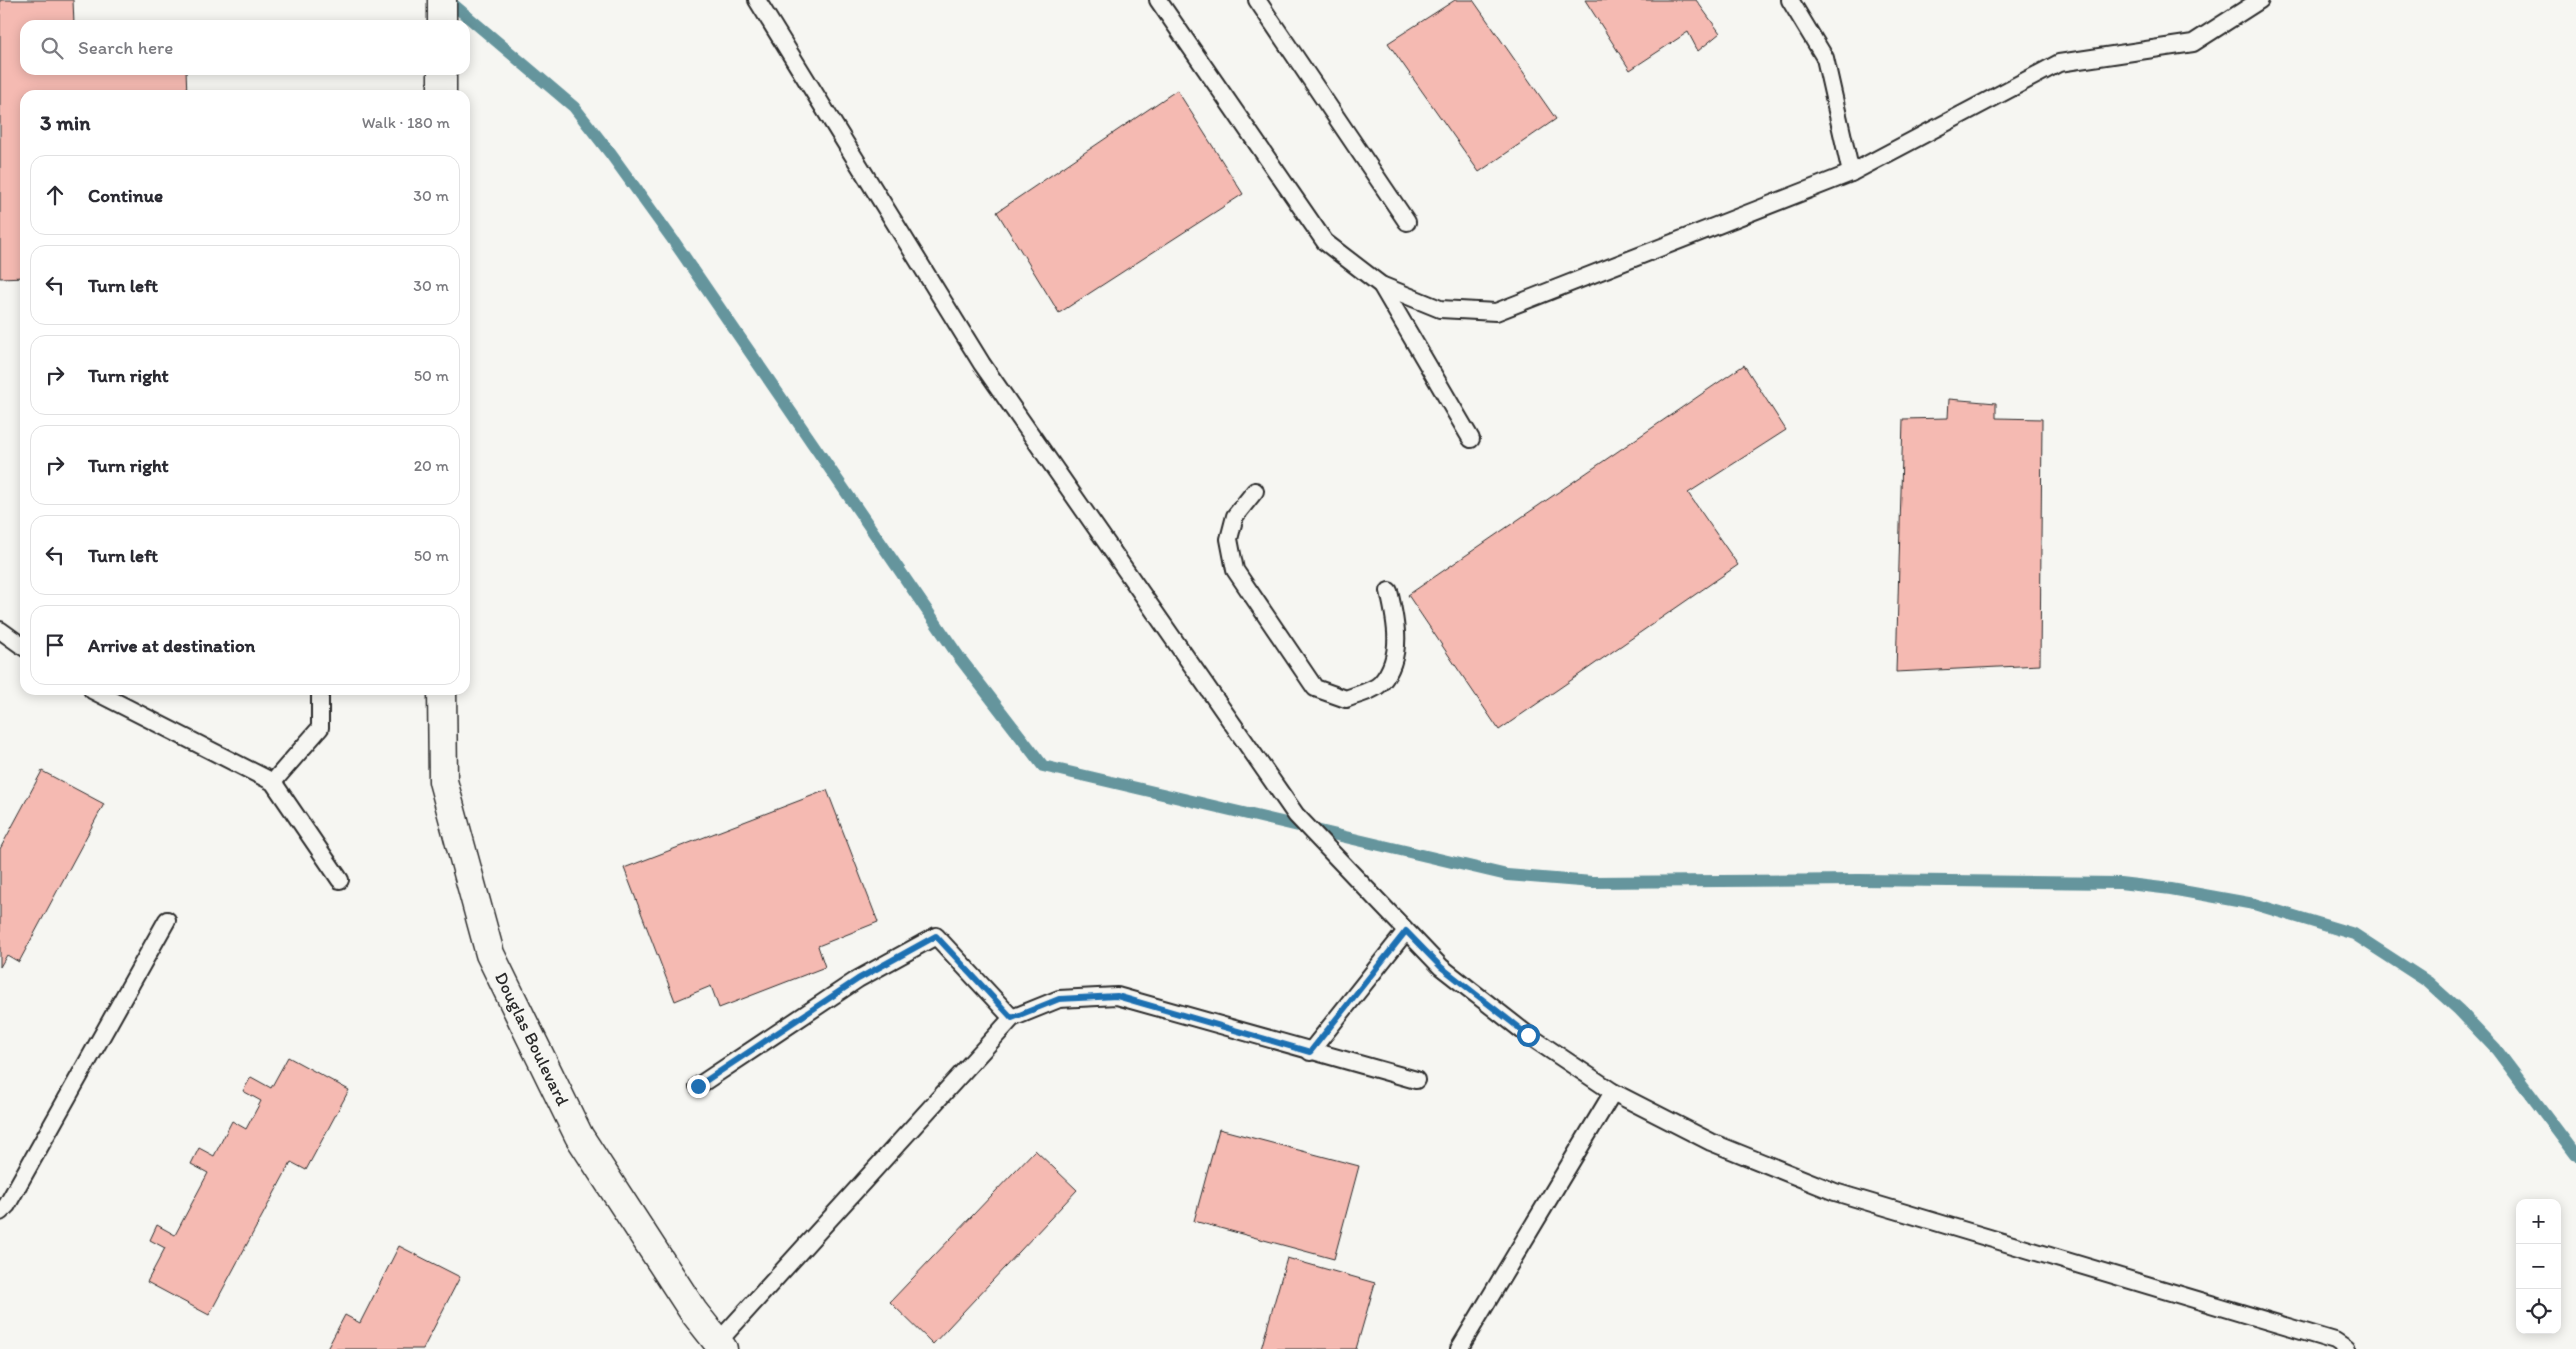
<!DOCTYPE html>
<html lang="en">
<head>
<meta charset="utf-8">
<style>
	body { margin:0; font-family:Itim,sans-serif; background:#f7f7f7; color:#2b2b33 }
	.controls { position:absolute; right:15px; bottom:15px; display:grid; overflow:hidden; border-radius:10px; box-shadow:0 2px 12px #0003 }
	.controls button { width:45px; height:45px; display:grid; place-items:center; padding:0; border:0; border-bottom:1px solid #e1e1e2; background:#fff; color:#2b2b33; font:25px sans-serif }
	.stop { position:absolute; width:15px; height:15px; margin:-11px; border:4px solid #1f6fb2; border-radius:50%; background:#fff }
	.stop.end { background:#1f6fb2; border-color:#fff; box-shadow:0 1px 5px #0008 }
	.list { margin:0; padding:0; list-style:none }
	h2 { display:flex; justify-content:space-between; align-items:center; height:65px; margin:0; padding:0 20px; font-size:21px }
	h2 small { font-size:16px; font-weight:400; color:#7c7c81 }
	.list li { display:grid; grid-template-columns:32px 1fr auto; gap:15px; align-items:center; box-sizing:border-box; height:80px; margin:0 10px 10px; padding:0 10px; border:1px solid #e1e1e2; border-radius:15px }
	.list b { display:block; font-size:19px; white-space:nowrap }
	.list em { font-size:16px; font-style:normal; color:#7c7c81 }
	.icon { flex:none; width:28px; height:28px; fill:none; stroke:currentColor; stroke-width:2; stroke-linecap:round; stroke-linejoin:round }
	.map { position:relative; flex:none; width:2576px; height:1349px; overflow:hidden }
	.search { position:absolute; background:#fff; box-shadow:0 2px 12px #0003; left:20px; top:20px; width:450px; height:55px; display:flex; align-items:center; gap:12px; box-sizing:border-box; padding:0 18px; border-radius:15px; color:#7c7c81; font-size:19px }
	.panel { position:absolute; background:#fff; box-shadow:0 2px 12px #0003; left:20px; top:90px; width:450px; height:605px; border-radius:15px }
	.map>svg:first-child { display:block }
	.lines { fill:none; stroke-linecap:round; stroke-linejoin:round }
	.stream { stroke:#65959d; stroke-width:12 }
	.building { fill:#f5bab2; stroke:#2b2b2b }
	.lane-casing { stroke:#2b2b2b; stroke-width:20 }
	.secondary-casing { stroke:#2b2b2b; stroke-width:31 }
	.lane { stroke:#f6f6f2; stroke-width:16 }
	.secondary { stroke:#f6f6f2; stroke-width:28 }
	.route { stroke:#1f6fb2; stroke-width:6 }
	.labels { text-anchor:middle; dominant-baseline:central; stroke-width:4; stroke-linejoin:round; paint-order:stroke }
	.street-label { font-size:18px; fill:#2b2b2b; stroke:#f6f6f2 }
</style>
</head>
<body>
<div class="map">
<svg width="2576" height="1349" viewBox="0 0 2576 1349">
	<rect width="100%" height="100%" fill="#f6f6f2"/>
	<filter id="ink" filterUnits="userSpaceOnUse"><feTurbulence type="fractalNoise" baseFrequency=".02" numOctaves="2"/><feDisplacementMap in="SourceGraphic" scale="10" xChannelSelector="R" yChannelSelector="G"/><feConvolveMatrix kernelMatrix="1 2 1 2 8 2 1 2 1" color-interpolation-filters="sRGB"/></filter>
	<g filter="url(#ink)">
		<g class="lines">
			<!-- stream -->
			<polyline class="stream" points="448,0 574,107 610,153 673,240 959,657 1043,766 1507,875 1592,882 1859,880 2120,883 2171,889 2254,904 2354,934 2428,982 2459,1010 2496,1049 2576,1155"/>
		</g>
		<!-- building -->
		<g class="building">
			<polygon points="0,0 73,0 74,25 25,25 25,70 186,70 187,95 25,95 25,277 0,278"/>
			<polygon points="1455,0 1473,0 1556,119 1479,172 1388,43"/>
			<polygon points="1585,0 1696,0 1720,33 1698,51 1688,32 1630,70"/>
			<polygon points="1177,90 1243,194 1059,313 997,212"/>
			<polygon points="1744,365 1786,430 1688,493 1738,565 1499,730 1408,595"/>
			<polygon points="1949,399 1996,403 1996,418 2042,419 2040,665 1896,672 1903,419 1948,418"/>
			<polygon points="42,771 104,804 19,962 7,955 0,967 0,849"/>
			<polygon points="827,790 878,922 818,946 825,967 719,1008 711,986 675,1001 624,868"/>
			<polygon points="288,1057 349,1090 306,1170 291,1162 209,1315 147,1282 165,1248 150,1240 157,1225 175,1235 208,1173 191,1164 199,1148 214,1156 232,1121 246,1129 261,1101 243,1091 251,1077 271,1088"/>
			<polygon points="1219,1129 1359,1166 1334,1259 1194,1221"/>
			<polygon points="1035,1150 1077,1190 933,1344 890,1302"/>
			<polygon points="399,1246 460,1277 423,1349 327,1349 345,1315 360,1323"/>
			<polygon points="1287,1258 1375,1283 1356,1349 1261,1349"/>
		</g>
		<g class="lines">
			<defs>
				<g id="lane">
					<polyline points="757,0 982,364 1296,815 1441,967 1528,1035 1613,1092 1711,1142 1835,1192 2335,1341 2347,1349"/>
					<polyline points="1158,0 1325,242 1381,285 1440,309 1496,312 1851,173 2059,63 2193,43 2260,0"/>
					<polyline points="1257,0 1407,222"/>
					<polyline points="1790,0 1825,58 1851,173"/>
					<polyline points="1381,285 1471,439"/>
					<path d="M1255,491L1235,516L1229,539L1235,570L1315,688L1346,699C1355,695 1374,691 1381,683C1404,657 1396,621 1389,591"/>
					<polyline points="0,630 25,648"/>
					<polyline points="92,690 273,782 340,880"/>
					<polyline points="273,782 320,728 320,690"/>
					<polyline points="1310,1052 1406,931"/>
					<polyline points="698,1086 858,979 936,936 1012,1018"/>
					<polyline points="0,1212 7,1205 167,920"/>
					<polyline points="718,1342 1012,1018 1059,999 1117,996 1416,1080"/>
					<polyline points="1459,1349 1613,1092"/>
				</g>
				<g id="secondary">
					<polyline points="442,25 442,0"/>
					<polyline points="442,95 442,70"/>
					<polyline points="442,690 443,781 490,954 579,1136 693,1311 723,1349"/>
				</g>
			</defs>
			<!-- lane casing -->
			<use href="#lane" class="lane-casing"/>
			<!-- secondary casing -->
			<use href="#secondary" class="secondary-casing"/>
			<!-- lane -->
			<use href="#lane" class="lane"/>
			<!-- secondary -->
			<use href="#secondary" class="secondary"/>
		</g>
	</g>
	<g class="lines" filter="url(#ink)">
		<!-- route -->
		<polyline class="route" points="698,1086 858,979 936,936 1012,1018 1059,999 1117,996 1310,1052 1406,931 1441,967 1528,1035"/>
	</g>
	<g class="labels">
		<!-- street labels -->
		<g class="street-label">
			<text transform="translate(532 1039) rotate(64)">Douglas Boulevard</text>
		</g>
	</g>
</svg>
<div class="controls">
<button>+</button>
<button>−</button>
<button><svg class="icon" aria-label="locate" viewBox="0 0 24 24"><circle cx="12" cy="12" r="6"/><path d="M12 2v4M12 18v4M2 12h4M18 12h4"/></svg></button>
</div>
<div class="stop" style="left:1528px;top:1035px"></div>
<div class="stop end" style="left:698px;top:1086px"></div>
<div class="search"><svg class="icon" aria-label="search" viewBox="0 0 24 24"><circle cx="10" cy="10" r="6"/><path d="M15 15l6 6"/></svg>Search here</div>
<section class="panel">
<h2>3 min<small>Walk · 180 m</small></h2>
<ul class="list">
<li><svg class="icon" aria-label="ahead" viewBox="0 0 24 24"><path d="M12 20V5M6 11l6-6 6 6"/></svg><div><b>Continue</b></div><em>30 m</em></li>
<li><svg class="icon" aria-label="left" viewBox="0 0 24 24"><path d="M17 20v-9H6M10 6l-5 5 5 5"/></svg><div><b>Turn left</b></div><em>30 m</em></li>
<li><svg class="icon" aria-label="right" viewBox="0 0 24 24"><path d="M7 20v-9h11M14 6l5 5-5 5"/></svg><div><b>Turn right</b></div><em>50 m</em></li>
<li><svg class="icon" aria-label="right" viewBox="0 0 24 24"><path d="M7 20v-9h11M14 6l5 5-5 5"/></svg><div><b>Turn right</b></div><em>20 m</em></li>
<li><svg class="icon" aria-label="left" viewBox="0 0 24 24"><path d="M17 20v-9H6M10 6l-5 5 5 5"/></svg><div><b>Turn left</b></div><em>50 m</em></li>
<li><svg class="icon" aria-label="arrive" viewBox="0 0 24 24"><path d="M6 21V4h12l-3 4 3 4H6"/></svg><div><b>Arrive at destination</b></div></li>
</ul>
</section>
</div>
</body>
</html>
